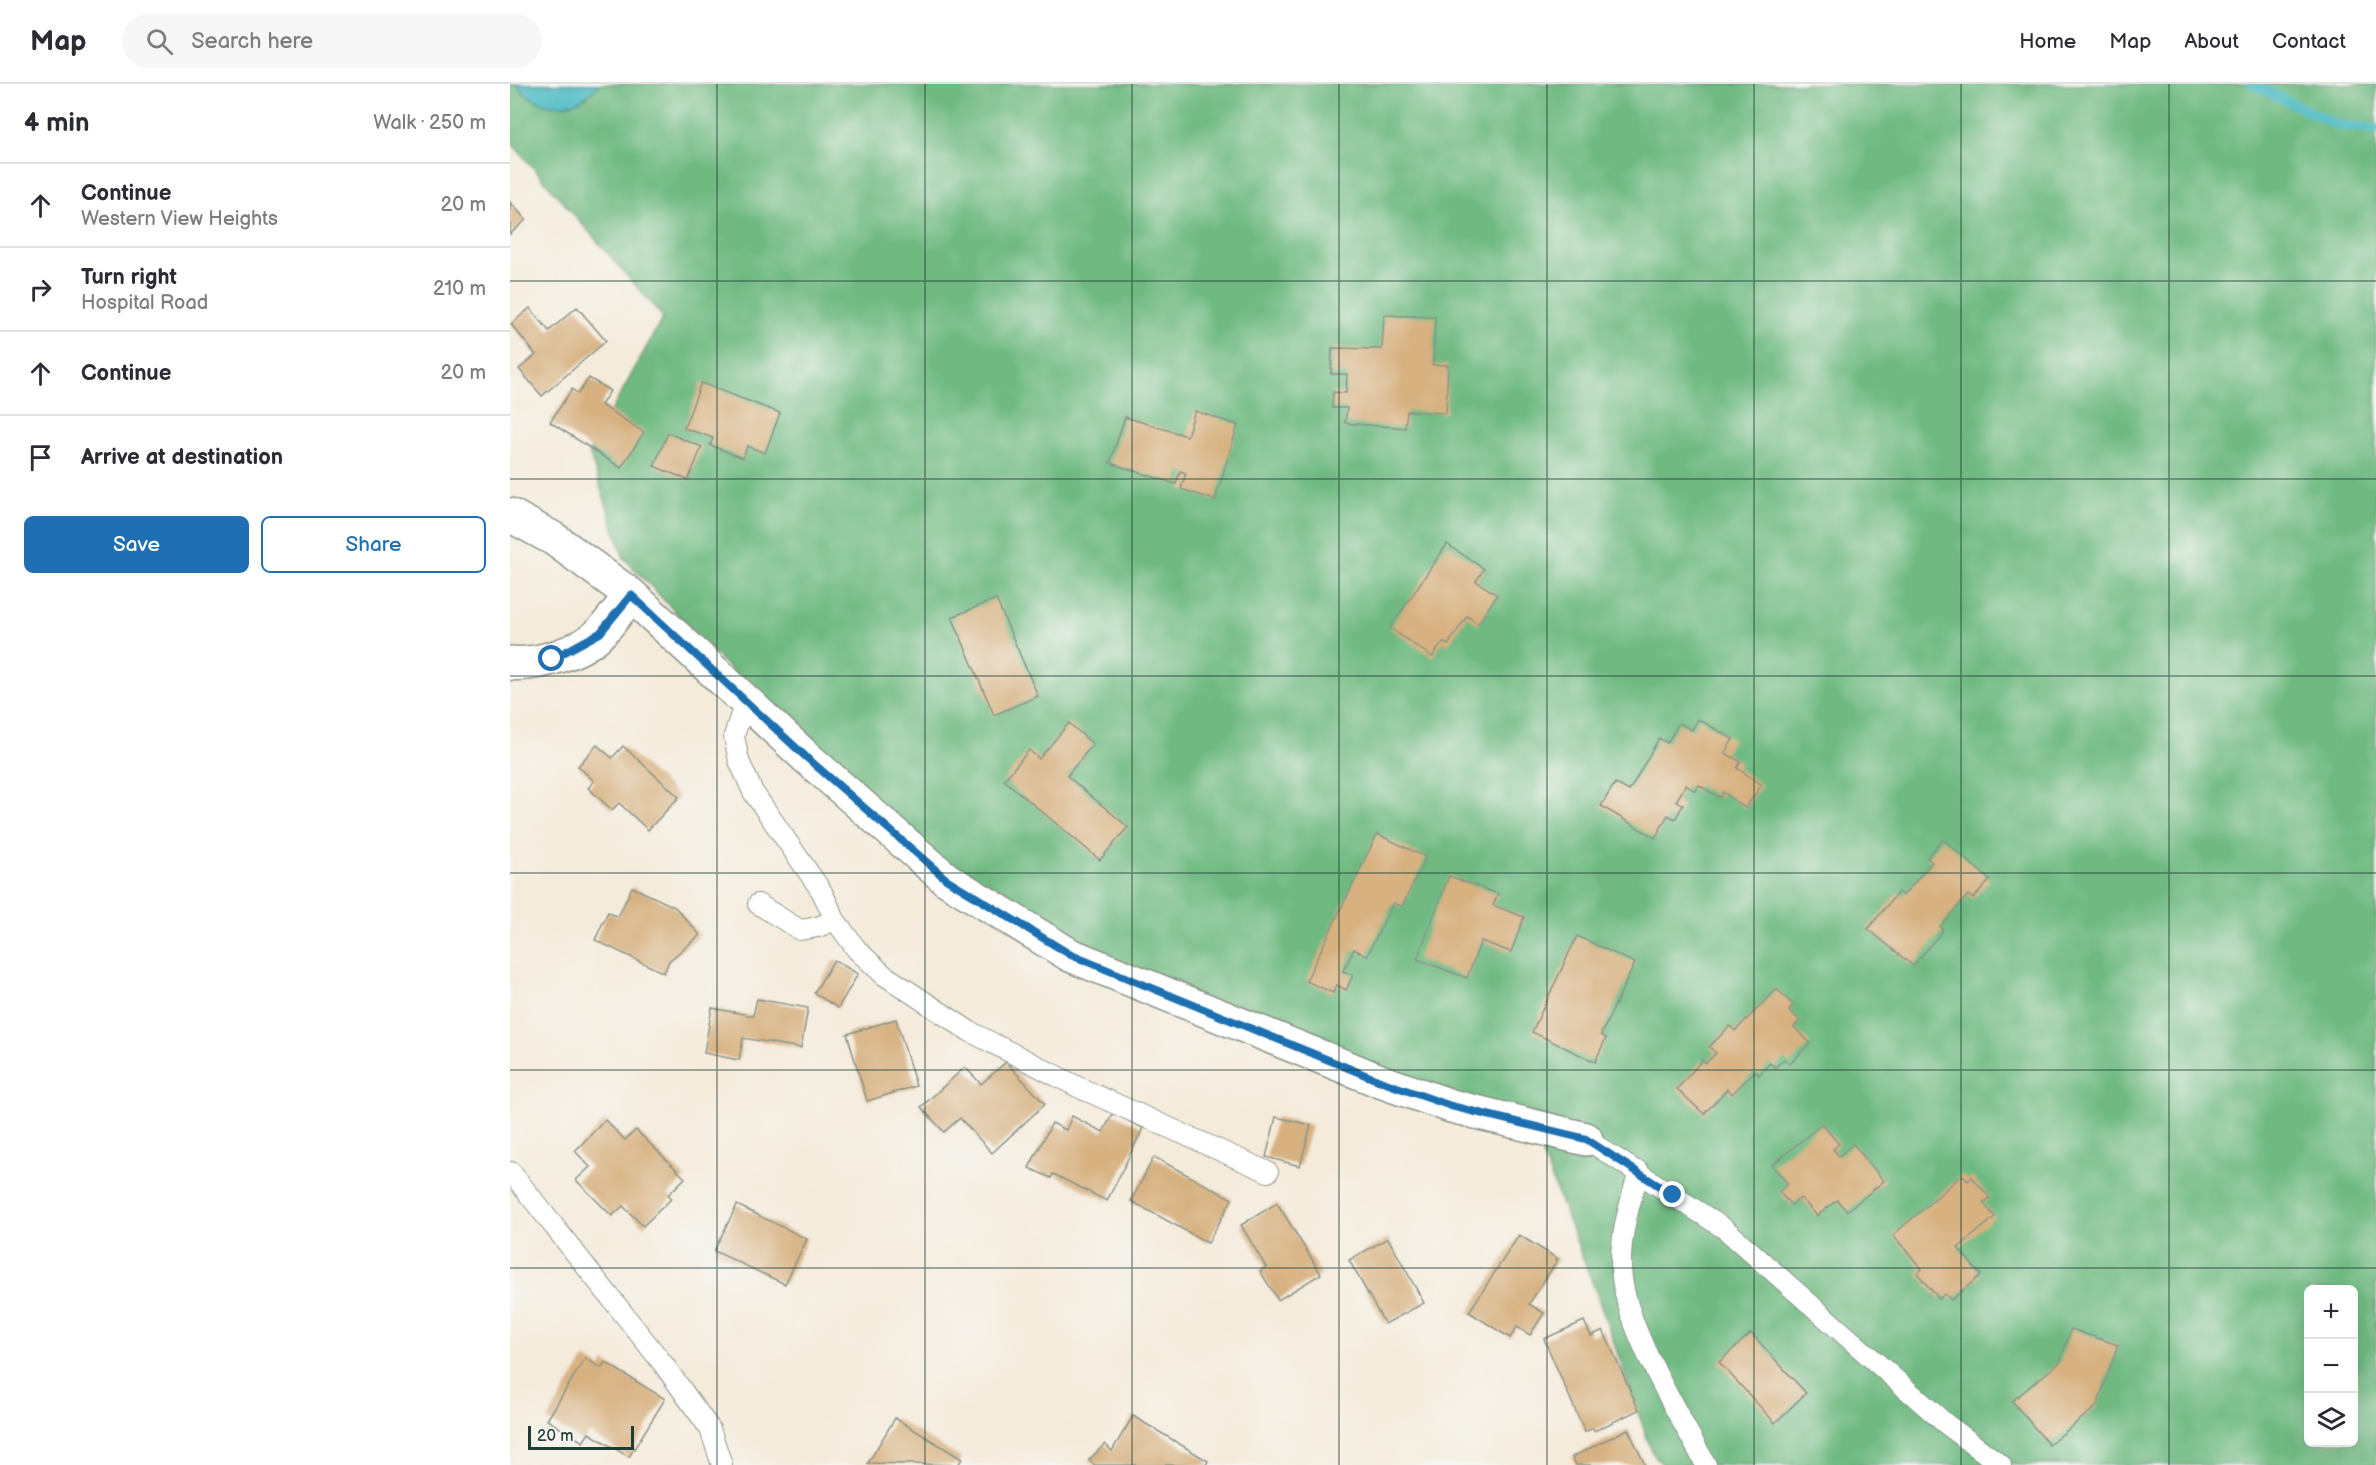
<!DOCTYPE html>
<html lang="en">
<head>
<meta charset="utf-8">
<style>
	body { margin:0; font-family:"Balsamiq Sans",sans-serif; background:#f7f7f7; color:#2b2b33 }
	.controls { position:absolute; right:18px; bottom:18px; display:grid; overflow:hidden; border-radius:9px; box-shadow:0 6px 24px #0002 }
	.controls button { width:54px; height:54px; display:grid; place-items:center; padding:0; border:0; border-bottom:2px solid #e1e1e2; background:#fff; color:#2b2b33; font:30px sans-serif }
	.scale { position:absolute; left:18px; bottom:15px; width:106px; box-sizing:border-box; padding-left:6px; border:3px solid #1f3d34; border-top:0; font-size:16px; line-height:21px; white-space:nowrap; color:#1f3d34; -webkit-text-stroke:4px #f6f6f2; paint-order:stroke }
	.stop { position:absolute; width:18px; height:18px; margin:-14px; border:4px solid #1f6fb2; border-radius:50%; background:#fff }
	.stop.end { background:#1f6fb2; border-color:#fff; box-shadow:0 2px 6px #0008 }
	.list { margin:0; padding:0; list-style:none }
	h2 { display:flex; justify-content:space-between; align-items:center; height:78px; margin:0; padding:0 24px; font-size:26px }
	h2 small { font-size:20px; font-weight:400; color:#7c7c81 }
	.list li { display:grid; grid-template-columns:39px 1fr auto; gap:18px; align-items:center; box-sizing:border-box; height:84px; padding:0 24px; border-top:2px solid #e1e1e2 }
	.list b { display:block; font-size:22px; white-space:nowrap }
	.list p { margin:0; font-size:20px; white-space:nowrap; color:#7c7c81 }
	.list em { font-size:20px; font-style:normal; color:#7c7c81 }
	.actions { display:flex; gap:12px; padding:18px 24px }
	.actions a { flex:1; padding:14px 0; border:2px solid #1f6fb2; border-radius:9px; text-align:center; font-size:21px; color:#1f6fb2 }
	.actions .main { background:#1f6fb2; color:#fff }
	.icon { flex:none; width:33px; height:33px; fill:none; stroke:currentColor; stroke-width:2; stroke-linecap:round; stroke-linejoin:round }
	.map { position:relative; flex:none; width:1866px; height:1381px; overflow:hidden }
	header { display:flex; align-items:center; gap:36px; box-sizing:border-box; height:84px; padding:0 30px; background:#fff; border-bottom:2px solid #e1e1e2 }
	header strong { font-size:28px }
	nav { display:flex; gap:33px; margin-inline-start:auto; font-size:21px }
	.search { width:420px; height:54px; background:#f7f7f7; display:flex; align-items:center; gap:15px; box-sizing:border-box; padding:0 21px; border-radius:33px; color:#7c7c81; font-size:22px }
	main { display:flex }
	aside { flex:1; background:#fff }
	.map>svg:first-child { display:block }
	.forest { fill:#6fba82; stroke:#477c5b; stroke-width:1.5; fill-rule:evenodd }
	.water { fill:#4ebcc4; stroke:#367c7c; stroke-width:1.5 }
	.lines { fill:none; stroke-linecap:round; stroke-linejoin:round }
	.stream { stroke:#4ebcc4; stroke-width:10 }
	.building { fill:#d7b180 }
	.service-casing { stroke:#8a9488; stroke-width:22 }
	.minor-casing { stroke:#8a9488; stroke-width:36 }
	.service { stroke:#fff; stroke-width:20 }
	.minor { stroke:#fff; stroke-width:33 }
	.route { stroke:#1f6fb2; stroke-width:8 }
	.grid { fill:none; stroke:#1f3d34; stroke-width:1.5; stroke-opacity:0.55 }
</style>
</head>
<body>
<header>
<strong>Map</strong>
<div class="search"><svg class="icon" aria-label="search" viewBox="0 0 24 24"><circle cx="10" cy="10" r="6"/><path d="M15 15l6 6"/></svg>Search here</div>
<nav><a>Home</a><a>Map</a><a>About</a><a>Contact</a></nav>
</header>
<main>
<aside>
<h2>4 min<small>Walk · 250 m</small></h2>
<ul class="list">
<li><svg class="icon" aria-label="ahead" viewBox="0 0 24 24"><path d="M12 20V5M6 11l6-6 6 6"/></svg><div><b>Continue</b><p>Western View Heights</p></div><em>20 m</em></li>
<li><svg class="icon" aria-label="right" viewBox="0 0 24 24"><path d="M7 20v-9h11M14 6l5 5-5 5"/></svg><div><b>Turn right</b><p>Hospital Road</p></div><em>210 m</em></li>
<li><svg class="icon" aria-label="ahead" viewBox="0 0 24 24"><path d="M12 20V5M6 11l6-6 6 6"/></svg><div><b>Continue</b></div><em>20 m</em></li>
<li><svg class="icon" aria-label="arrive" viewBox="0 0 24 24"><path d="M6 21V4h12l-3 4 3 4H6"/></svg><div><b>Arrive at destination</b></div></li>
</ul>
<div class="actions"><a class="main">Save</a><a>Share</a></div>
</aside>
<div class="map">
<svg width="1866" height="1381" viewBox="0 0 1866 1381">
	<rect width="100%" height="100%" fill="#f6f6f2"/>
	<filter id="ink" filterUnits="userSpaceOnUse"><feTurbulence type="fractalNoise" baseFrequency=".0167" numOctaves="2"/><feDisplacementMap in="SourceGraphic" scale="12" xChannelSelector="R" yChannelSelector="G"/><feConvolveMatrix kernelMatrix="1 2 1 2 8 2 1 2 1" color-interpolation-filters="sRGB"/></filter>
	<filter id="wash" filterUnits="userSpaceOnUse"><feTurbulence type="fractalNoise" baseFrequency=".008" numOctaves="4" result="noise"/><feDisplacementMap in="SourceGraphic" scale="24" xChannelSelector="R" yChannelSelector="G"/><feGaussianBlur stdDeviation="1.35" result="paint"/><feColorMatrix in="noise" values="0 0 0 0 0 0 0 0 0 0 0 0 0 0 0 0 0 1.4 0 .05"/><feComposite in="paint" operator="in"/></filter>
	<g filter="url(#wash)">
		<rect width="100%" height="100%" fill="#f5ebdb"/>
		<!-- forest -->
		<path class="forest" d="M0,0H1866V1381H1153L1142,1368L1086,1208L1022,1044L522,861L392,766L114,474L79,368L153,233L0,57ZM1798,1206H1844V1358H1798Z"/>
		<!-- water -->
		<path class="water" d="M6,0H89C67,29 29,28 6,0Z"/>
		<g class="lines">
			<!-- stream -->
			<polyline class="stream" points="1742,0 1827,41 1866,45"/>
		</g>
		<g id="blocks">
			<!-- building -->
			<g class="building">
				<polygon points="0,118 16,136 0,150"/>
				<polygon points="67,223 96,257 32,312 9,285 26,271 1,240 20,224 39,247"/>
				<polygon points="874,231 925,233 923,281 938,281 936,329 897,327 895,344 835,339 837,324 822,324 823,308 836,309 837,290 821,290 822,264 872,265"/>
				<polygon points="79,294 100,307 91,321 134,348 111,384 40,338 62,305 68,310"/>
				<polygon points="191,299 270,329 255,369 237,362 233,374 200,361 203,354 174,344"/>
				<polygon points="685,327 728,341 705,416 671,405 676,389 670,387 666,400 600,379 615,333 677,352"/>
				<polygon points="158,349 192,363 178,396 144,382"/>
				<polygon points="937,460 974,485 966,497 987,511 968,540 957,532 938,561 933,558 922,573 880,544"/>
				<polygon points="486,515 528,612 484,631 442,533"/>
				<polygon points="1188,635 1223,655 1215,669 1231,678 1227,684 1252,701 1235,724 1213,708 1210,714 1189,701 1185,707 1176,701 1166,717 1173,721 1165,735 1158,731 1145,754 1091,722 1105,699 1119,707 1149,654 1157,659 1169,639 1182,646"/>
				<polygon points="559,639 583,660 557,692 618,743 590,776 494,696 519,666 529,675"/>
				<polygon points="87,661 102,674 113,662 169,713 138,746 109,719 102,726 78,704 84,697 68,682"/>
				<polygon points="867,750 916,773 892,823 883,819 857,872 844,865 833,887 843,891 836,906 827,901 823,909 796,897"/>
				<polygon points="1433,755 1480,796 1463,815 1458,811 1430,843 1433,846 1403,882 1358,845 1388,808 1393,812 1422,778 1417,774"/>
				<polygon points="939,792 988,810 983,821 1014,833 1001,868 971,857 957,894 907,875"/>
				<polygon points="122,803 165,823 190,851 159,877 154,889 85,856 98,828 108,833"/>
				<polygon points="1067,852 1125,879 1091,951 1096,954 1085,978 1022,948"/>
				<polygon points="324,876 348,890 328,924 304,909"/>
				<polygon points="1267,905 1283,921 1279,926 1290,937 1284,943 1300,959 1280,980 1274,975 1265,984 1260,979 1249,991 1245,987 1222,1010 1217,1005 1194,1030 1167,1005 1192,976 1196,979 1206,969 1199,963 1220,942 1225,947"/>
				<polygon points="247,915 298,924 291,964 233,954 229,976 194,969 202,924 243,932"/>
				<polygon points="386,935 406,1002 357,1017 337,950"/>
				<polygon points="496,978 535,1020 482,1069 450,1034 434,1048 411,1023 455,983 471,1000"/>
				<polygon points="603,1029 633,1044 597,1117 543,1090 541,1094 519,1084 542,1039 556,1046 562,1032 593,1048"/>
				<polygon points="766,1033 801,1041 790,1082 756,1073"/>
				<polygon points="95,1036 115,1056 126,1046 175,1094 158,1111 162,1114 133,1142 113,1122 102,1132 66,1096 80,1083 65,1067"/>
				<polygon points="1312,1040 1329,1060 1323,1065 1329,1072 1343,1060 1374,1097 1337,1127 1327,1116 1307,1132 1291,1114 1281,1121 1269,1108 1278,1100 1262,1081"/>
				<polygon points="644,1073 722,1115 698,1159 621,1117"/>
				<polygon points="1452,1091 1458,1097 1462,1093 1480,1114 1473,1119 1485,1133 1448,1164 1471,1191 1441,1216 1435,1210 1429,1215 1407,1189 1412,1185 1383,1151"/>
				<polygon points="767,1119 811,1190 768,1216 750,1187 756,1183 731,1141"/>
				<polygon points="227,1121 297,1155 275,1200 204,1167"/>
				<polygon points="1009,1151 1048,1175 1019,1220 1034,1229 1020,1251 1007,1243 1000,1254 959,1228"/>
				<polygon points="878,1154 914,1219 875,1240 839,1176"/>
				<polygon points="1074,1237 1081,1252 1093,1246 1129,1326 1084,1347 1083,1344 1075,1348 1034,1255"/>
				<polygon points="1561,1245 1608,1261 1587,1322 1539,1361 1502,1317 1550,1278"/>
				<polygon points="1241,1249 1296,1309 1265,1339 1209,1278"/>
				<polygon points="75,1274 91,1284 95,1278 155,1315 119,1373 79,1349 73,1358 37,1336"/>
				<polygon points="623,1332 698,1377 696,1381 584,1381 579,1376 595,1360 602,1367"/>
				<polygon points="385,1334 452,1375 448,1381 358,1379"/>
				<polygon points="1118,1345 1135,1381 1066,1381 1062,1373"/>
			</g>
		</g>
	</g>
	<g filter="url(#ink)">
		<use href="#blocks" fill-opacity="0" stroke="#8a9488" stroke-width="1.5"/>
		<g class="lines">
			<defs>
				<g id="service">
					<polyline points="235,617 224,652 229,677 243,708 312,808 325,836 347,866 374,891 459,947 568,1003 758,1088"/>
					<polyline points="248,820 290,846 308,843 325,836"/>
					<polyline points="1076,1055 1215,1145 1436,1340 1491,1381"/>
					<path d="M1129,1087C1120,1119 1110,1150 1111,1183C1113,1241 1168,1328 1196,1381"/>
					<polyline points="1,1088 154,1281 200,1345 212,1381"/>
				</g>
				<g id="minor">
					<polyline points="0,431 44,455 121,511 296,673 436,795 560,871 870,997 941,1022 1076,1055"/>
					<path d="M0,579C27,582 72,568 91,548C102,537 111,523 121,511"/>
				</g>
			</defs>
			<!-- service casing -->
			<use href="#service" class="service-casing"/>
			<!-- minor casing -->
			<use href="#minor" class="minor-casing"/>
			<!-- service -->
			<use href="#service" class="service"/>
			<!-- minor -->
			<use href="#minor" class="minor"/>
		</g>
	</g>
	<g class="lines" filter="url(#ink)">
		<!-- route -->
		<polyline class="route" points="42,575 90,549 121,511 296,673 436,795 561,871 870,997 941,1022 1076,1055 1163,1111"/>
	</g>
	<!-- grid -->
	<path class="grid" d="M207,0V1381M415,0V1381M622,0V1381M829,0V1381M1037,0V1381M1244,0V1381M1451,0V1381M1659,0V1381M0,197H1866M0,395H1866M0,592H1866M0,789H1866M0,986H1866M0,1184H1866"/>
</svg>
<div class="controls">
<button>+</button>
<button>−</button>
<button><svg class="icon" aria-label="layers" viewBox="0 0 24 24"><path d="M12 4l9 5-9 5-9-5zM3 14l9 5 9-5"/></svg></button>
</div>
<div class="scale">20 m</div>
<div class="stop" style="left:42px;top:575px"></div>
<div class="stop end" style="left:1163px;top:1111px"></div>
</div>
</main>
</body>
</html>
